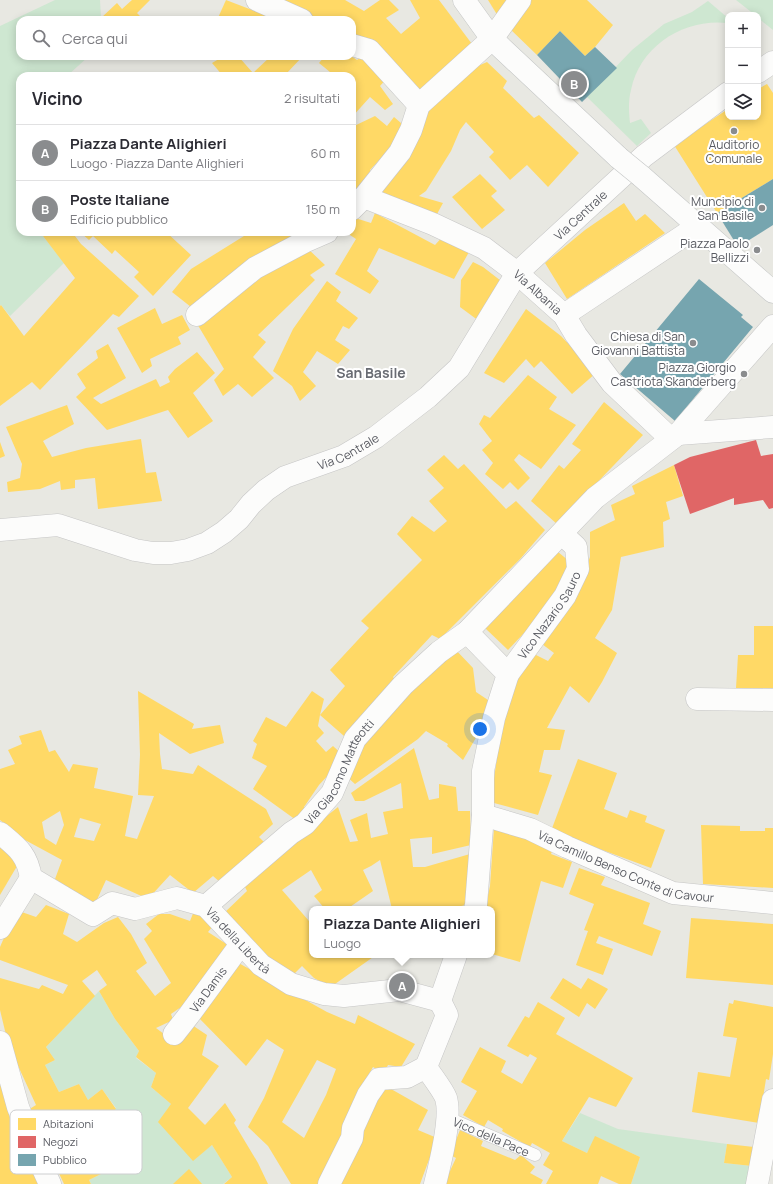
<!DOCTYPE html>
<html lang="it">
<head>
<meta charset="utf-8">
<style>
	body { margin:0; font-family:Manrope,sans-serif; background:#f7f7f7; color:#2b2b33 }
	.controls { position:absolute; right:12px; top:12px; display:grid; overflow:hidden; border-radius:8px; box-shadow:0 2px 10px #0003 }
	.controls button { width:36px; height:36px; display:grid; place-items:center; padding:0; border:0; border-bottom:1px solid #e1e1e2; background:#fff; color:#2b2b33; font:20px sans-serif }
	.you { position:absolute; left:480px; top:729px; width:14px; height:14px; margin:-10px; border:3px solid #fff; border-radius:50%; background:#1a73e8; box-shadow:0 0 0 6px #1a73e833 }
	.badge { display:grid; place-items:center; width:26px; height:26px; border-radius:50%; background:#8a8c8e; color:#fff; font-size:13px; font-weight:700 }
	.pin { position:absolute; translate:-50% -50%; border:2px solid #fff; box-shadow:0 1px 4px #0006 }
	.popup { position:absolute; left:309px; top:906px; width:186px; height:52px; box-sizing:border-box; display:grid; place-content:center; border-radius:8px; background:#fff; filter:drop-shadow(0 1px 3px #0005); font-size:13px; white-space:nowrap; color:#7c7c81 }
	.popup b { font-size:15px; color:#2b2b33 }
	.popup::after { content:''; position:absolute; left:50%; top:100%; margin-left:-8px; border:8px solid transparent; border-top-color:#fff }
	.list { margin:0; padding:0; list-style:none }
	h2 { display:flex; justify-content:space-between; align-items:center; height:52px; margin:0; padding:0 16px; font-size:17px }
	h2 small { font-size:13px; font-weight:400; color:#7c7c81 }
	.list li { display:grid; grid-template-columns:26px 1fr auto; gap:12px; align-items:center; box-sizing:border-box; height:56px; padding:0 16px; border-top:1px solid #e1e1e2 }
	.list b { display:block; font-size:15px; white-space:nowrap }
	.list p { margin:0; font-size:13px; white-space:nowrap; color:#7c7c81 }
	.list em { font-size:13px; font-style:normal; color:#7c7c81 }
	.icon { flex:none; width:22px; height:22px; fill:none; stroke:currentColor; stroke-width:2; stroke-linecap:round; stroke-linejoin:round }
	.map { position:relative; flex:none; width:773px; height:1184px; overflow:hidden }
	.search { position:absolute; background:#fff; box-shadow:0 2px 10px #0003; left:16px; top:16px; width:340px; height:44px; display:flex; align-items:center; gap:10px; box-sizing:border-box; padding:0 14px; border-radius:12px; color:#7c7c81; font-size:15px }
	.panel { position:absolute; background:#fff; box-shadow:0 2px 10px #0003; left:16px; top:72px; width:340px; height:164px; border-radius:12px }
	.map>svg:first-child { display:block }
	.green { fill:#cee7d1 }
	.homes { fill:#ffd966; fill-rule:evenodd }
	.shops { fill:#e06666 }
	.public { fill:#76a5af }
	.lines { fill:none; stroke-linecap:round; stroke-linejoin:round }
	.lane-casing { stroke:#c6c6c6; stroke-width:13 }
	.street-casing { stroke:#c6c6c6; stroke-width:23 }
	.secondary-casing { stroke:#c4c6c6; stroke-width:23 }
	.lane { stroke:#fcfcfb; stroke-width:12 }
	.street { stroke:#fcfcfb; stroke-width:22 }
	.secondary { stroke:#fcfcfb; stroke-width:22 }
	.secondary-bridge-casing { stroke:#c4c6c6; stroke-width:23; stroke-linecap:butt }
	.secondary-bridge { stroke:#fcfcfb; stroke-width:22 }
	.poi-dot { fill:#8a8c8e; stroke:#fff; stroke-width:1.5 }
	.labels { text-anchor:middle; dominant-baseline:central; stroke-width:4; stroke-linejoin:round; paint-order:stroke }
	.poi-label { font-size:12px; fill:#585a61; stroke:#fff; text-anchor:end }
	.street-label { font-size:12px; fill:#585a61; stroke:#fff }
	.quarter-label { font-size:14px; font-weight:bold; fill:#696c73; stroke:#fff }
	.key { fill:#fff; stroke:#cdced0; stroke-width:1 }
	.key-label { font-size:11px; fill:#585a61 }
</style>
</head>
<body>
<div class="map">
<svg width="773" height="1184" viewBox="0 0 773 1184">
	<rect width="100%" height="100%" fill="#e8e8e2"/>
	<!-- green -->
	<g class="green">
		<polygon points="55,0 100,0 101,18 102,20 20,20 20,56 89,56 67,76 20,76 20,232 40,232 64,263 10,316 1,305 0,306 0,26"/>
		<polygon points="736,0 773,0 773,30 758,18 758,15 755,15"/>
		<path d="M708,1L728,18V23C685,18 640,45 631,90C628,101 629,112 630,123L641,119L651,133L637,146L587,97L632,50L664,24L692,12Z"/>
		<polygon points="99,991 115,1019 139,1051 136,1058 156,1073 151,1087 171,1104 193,1160 212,1145 232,1177 223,1184 91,1184 89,1180 101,1174 81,1132 74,1122 85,1115 93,1126 116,1108 102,1089 88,1100 79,1084 59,1092 45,1065 55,1060 46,1047"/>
		<polygon points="580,1113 618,1129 727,1144 724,1163 752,1166 748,1184 631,1184 640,1157 596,1137 587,1153 562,1141"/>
	</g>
	<!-- homes -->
	<g class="homes">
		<polygon points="132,0 150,0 137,13 144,20 102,20 101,18 117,3 122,9"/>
		<polygon points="226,0 278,20 217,20"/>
		<polygon points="281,0 345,0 364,11 380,0 389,0 399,10 386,18 401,34 420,18 410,0 439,0 475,48 418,97 352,36 352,20 316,20"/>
		<polygon points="488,0 513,0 501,21"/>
		<polygon points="526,0 587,0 613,25 595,47 585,56 560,31 537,55 508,27"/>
		<polygon points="366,54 389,76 380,86 393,104 385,110 370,97 352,117 352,76 326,76 330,72 319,63 325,56 351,56 357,60"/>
		<polygon points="224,56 238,56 253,73 271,56 303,56 286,74 289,76 223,76 212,63"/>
		<polygon points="487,62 507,81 503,88 534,118 539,115 579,153 548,187 527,165 510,180 489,157 494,152 466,122 460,130 451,151 426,191 419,196 443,203 437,214 378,191 426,108 462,73"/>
		<polygon points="767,84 773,93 773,179 717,213 674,145 728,109 728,117 758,117 758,89"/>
		<polygon points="375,116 387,126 394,117 408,129 370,170 372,177 352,193 352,127"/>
		<polygon points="480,174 497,191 491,196 505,210 482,229 452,197"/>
		<polygon points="624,203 636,221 645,214 665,233 567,299 545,263 585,230"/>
		<polygon points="375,213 435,245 445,234 469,252 454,279 379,248 367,271 379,281 370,294 335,274 356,239 350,235 350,232 352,232 352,217 371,223"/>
		<polygon points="40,232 72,232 81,244 139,296 119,317 113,314 40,390 32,382 0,406 0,306 1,305 24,336 75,278"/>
		<polygon points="80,232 166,232 191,255 153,296 134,277 139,272 115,250 112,254 93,236 89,240"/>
		<polygon points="242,232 313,232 191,307 172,292 191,269 244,236"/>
		<polygon points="305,246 325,265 310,275 315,280 258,335 266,342 253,357 274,378 252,397 238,384 223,396 214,380 224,369 196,322"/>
		<polygon points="473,262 483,267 505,284 479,321 460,307 461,280"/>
		<polygon points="327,281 341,292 336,301 358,318 349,329 343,326 335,340 350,350 338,364 317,351 303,372 316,386 300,401 292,386 273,371 293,329"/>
		<polygon points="155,308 162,324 182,315 190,330 178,337 181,344 150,359 152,366 142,373 117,328"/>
		<polygon points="526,309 561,336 596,373 572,394 541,361 534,368 526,359 504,383 484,373"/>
		<polygon points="108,344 126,378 93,398 101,404 156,379 160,387 170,382 168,377 175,369 197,352 215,373 193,393 213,421 188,438 168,410 107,430 76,397 86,388 77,374 98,358 96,351"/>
		<polygon points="528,375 557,397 549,409 576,425 541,469 519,454 514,460 530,478 518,490 510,482 503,489 485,474 493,463 482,450 492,441 479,424 484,415 490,418"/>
		<polygon points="604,402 643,435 557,524 531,501 559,465 564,469 581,450 572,444"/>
		<polygon points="67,405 74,424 43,441 52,457 86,448 141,439 146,473 156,472 162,501 98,509 95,478 75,480 75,488 61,490 60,481 40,489 8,492 7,482 20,478 22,464 6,427"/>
		<polygon points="0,442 5,456 0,458"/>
		<polygon points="444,455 458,469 464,464 506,509 516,501 545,530 521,558 440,639 432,635 393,677 396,681 344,736 320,715 318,726 324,733 316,741 326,752 333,746 345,757 319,785 304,807 306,809 296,820 253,789 267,766 252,758 257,744 253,741 266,717 286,727 312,691 324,699 320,715 345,686 330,670 369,628 361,621 422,560 397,534 412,516 434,532 447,521 429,501 444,488 427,470"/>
		<polygon points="674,465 683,496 666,502 670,519 663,522 664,547 621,557 612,610 595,638 617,653 602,682 589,703 570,686 547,728 565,730 560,750 544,750 539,772 552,775 538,815 494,803 493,786 503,714 510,694 532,653 548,661 554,653 542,644 573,603 590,557 590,532 615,520 611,505 635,494 632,486"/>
		<polygon points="558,552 569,561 561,594 508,650 485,628"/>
		<polygon points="754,626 773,626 773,688 736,688 738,655 754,655"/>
		<polygon points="454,648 473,668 476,692 488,700 491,712 463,760 447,746 448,744 426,731 418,739 355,784 345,775 359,748 388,712"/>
		<path d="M138,691L194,724L192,729L220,725L224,743L190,754L159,733L160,754L162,769L193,774L198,765L266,809L273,824L259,837L265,843L221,883L213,876L193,893L170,875L148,899L106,880L95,904L79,896L55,879L62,860L25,840L0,820V769L15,764L8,750L22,744L19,736L41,730L49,752L55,750L69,772L73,764L98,768L94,788L133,796L125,836L137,839L154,796L138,795L140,755ZM60,811L64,825L56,845L45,838L42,822ZM80,818L101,824L94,841L74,837Z"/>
		<polygon points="414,748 429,800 439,798 439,784 456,787 458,811 470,811 471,845 432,854 432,837 410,839 413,867 425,867 470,854 469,904 450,909 392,909 380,860 371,866 363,870 373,891 347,909 325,909 314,896 322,890 311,870 282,890 309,921 312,916 312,955 376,955 335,984 323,983 314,978 302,966 291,977 222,915 247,891 243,883 338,807 350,842 358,841 350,820 367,813 371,838 388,834 383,812 403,808 401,783 364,801 355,801 351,793"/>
		<polygon points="578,759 617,773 604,809 627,818 630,810 647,816 645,822 665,830 651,868 551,831"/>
		<polygon points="701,825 740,826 740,831 765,831 765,828 773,828 773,888 703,884"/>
		<polygon points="494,828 554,846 551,854 572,862 563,888 541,881 520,962 492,954 492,909 485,909 490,886"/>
		<polygon points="0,842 20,861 0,895"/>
		<polygon points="579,868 605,877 601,885 650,903 643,924 661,931 652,956 599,936 596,943 613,949 603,975 576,965 588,931 584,930 594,904 569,894"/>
		<polygon points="46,905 69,914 63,934 77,942 104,923 118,917 131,934 147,963 136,971 155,996 171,983 144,939 152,931 146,924 159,914 170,914 190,921 194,911 213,926 208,932 231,947 190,995 194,998 171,1014 173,1020 156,1028 176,1043 192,1025 207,1035 202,1055 219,1066 188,1108 205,1125 225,1103 236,1120 234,1123 258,1163 268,1184 224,1184 232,1177 212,1145 193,1161 158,1122 171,1104 151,1087 156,1073 136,1057 139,1051 115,1019 99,991 107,985 97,970 82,981 95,996 46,1047 55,1060 45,1065 59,1092 79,1084 88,1100 102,1089 116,1109 93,1126 85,1115 43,1140 28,1110 36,1105 14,1057 6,1035 0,1010 0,978 39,989 42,985 63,994 68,985 0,960 0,947 16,910 36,917"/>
		<polygon points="691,918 773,924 773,985 686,978"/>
		<path d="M235,961L327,1012L355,1024L358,1015L415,1044L401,1067L388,1065L384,1073L373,1067L361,1088L324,1184H291L268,1146L248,1127L264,1098L284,1050L267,1039L246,1066L197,1016ZM317,1060L336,1069L326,1095L304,1138L282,1122Z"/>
		<polygon points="563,978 581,989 588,978 608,989 595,1009 587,1003 579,1017 550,998"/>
		<polygon points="734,1000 773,1007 773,1054 769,1080 766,1079 759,1123 692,1112 698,1072 730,1077 737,1038 723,1036 729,1003 733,1004"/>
		<polygon points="538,1002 565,1018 556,1034 633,1078 616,1107 589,1097 562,1141 587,1153 595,1136 640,1157 631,1184 619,1184 601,1176 598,1184 546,1184 553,1171 543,1165 550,1153 532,1143 530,1147 502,1131 503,1129 488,1120 484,1127 463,1115 477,1091 461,1082 480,1047 506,1061 501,1072 522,1084 537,1058 530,1054 528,1057 507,1046 525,1016 529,1018"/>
		<polygon points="0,1078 8,1111 39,1184 0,1184"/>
		<polygon points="384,1085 428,1110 418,1130 437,1138 420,1184 336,1184"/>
		<polygon points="460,1130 483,1141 481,1146 515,1160 521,1155 535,1167 530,1173 543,1180 541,1184 444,1184 456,1158 450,1155"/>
		<polygon points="81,1132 101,1174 89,1180 91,1184 64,1184 47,1148"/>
		<polygon points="727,1144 754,1147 752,1166 724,1163"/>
		<polygon points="189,1169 202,1184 173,1184"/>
	</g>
	<!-- shops -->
	<polygon class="shops" points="756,440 761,456 773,454 773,508 769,509 763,500 734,505 734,498 690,514 674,465 690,457"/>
	<!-- public -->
	<g class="public">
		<polygon points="560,31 585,56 595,47 617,68 582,102 537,55"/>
		<polygon points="773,179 773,225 738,247 717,213"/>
		<polygon points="699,279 743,315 741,317 753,327 675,421 620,374"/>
	</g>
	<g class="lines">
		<defs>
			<g id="lane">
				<path id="s1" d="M448,1118L535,1155"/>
			</g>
			<g id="street">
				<polyline points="257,0 302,20"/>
				<polyline points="352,45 369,50 419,105"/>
				<polyline points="758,72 773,62"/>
				<path id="s2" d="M364,197L433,224L484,248L517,273L564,315L576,335L612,383L671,439"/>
				<polyline points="352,209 364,197 400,152 411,130 419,105 492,39 520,0"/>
				<polyline points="197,315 255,268 304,242 327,232"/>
				<polyline points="564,315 698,226"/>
				<polyline points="678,434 773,427"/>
				<path id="s3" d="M0,530L58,525L135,550L153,553H171L188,550L207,543L224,532L239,519L251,504L266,490L285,477L344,456L376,437L428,397L459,368L517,273L644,156L728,93"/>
				<polyline points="467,632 508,674 494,718 483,771 483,815 476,905 475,909"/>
				<path id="s4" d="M508,674L565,596L578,569L576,547L562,534"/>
				<polyline points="697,699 773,700"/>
				<path id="s5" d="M483,815L530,829L567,847L673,893L773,903"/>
				<path d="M0,833C18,848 27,854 31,878"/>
				<path id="s6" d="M31,878L93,915L112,903L135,909L177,898L206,906L261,965L291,984L324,994L344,996L399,990L440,1001"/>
				<path id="s7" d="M206,906L291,833L305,824L332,793L355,739L403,685L439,652L467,632L595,498L678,434L773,326"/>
				<polyline points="0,928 31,878"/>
				<path id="s8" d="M174,1034L189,1015L241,944"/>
				<polyline points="0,1042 18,1107 34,1149 50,1184"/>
				<polyline points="329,1184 352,1138 353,1128 368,1095 379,1079 407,1077 426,1067"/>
				<path d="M435,1184C440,1164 452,1118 446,1098C443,1090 431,1075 426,1067L447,1015L440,1001L456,955"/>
				<polyline points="757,1184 773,1100"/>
			</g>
			<g id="secondary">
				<polyline points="464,0 492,39 619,158"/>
				<polyline points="641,176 773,292"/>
			</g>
		</defs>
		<!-- lane casing -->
		<use href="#lane" class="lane-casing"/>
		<!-- street casing -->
		<use href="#street" class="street-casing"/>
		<!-- secondary casing -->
		<use href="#secondary" class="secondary-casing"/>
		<!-- lane -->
		<use href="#lane" class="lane"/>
		<!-- street -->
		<use href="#street" class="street"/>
		<!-- secondary -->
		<use href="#secondary" class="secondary"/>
		<defs>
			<polyline id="secondary-bridge" points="619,158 641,176"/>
		</defs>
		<!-- secondary-bridge casing -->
		<use href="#secondary-bridge" class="secondary-bridge-casing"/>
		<!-- secondary-bridge -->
		<use href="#secondary-bridge" class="secondary-bridge"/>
	</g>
	<!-- markers -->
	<g class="poi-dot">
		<circle cx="734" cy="131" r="4"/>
		<circle cx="762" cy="208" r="4"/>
		<circle cx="757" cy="250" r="4"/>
		<circle cx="693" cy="343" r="4"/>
		<circle cx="744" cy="374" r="4"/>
	</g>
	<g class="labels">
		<!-- poi labels -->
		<g class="poi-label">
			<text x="734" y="144" text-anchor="middle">Auditorio<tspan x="734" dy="14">Comunale</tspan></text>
			<text x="754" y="201">Muncipio di<tspan x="754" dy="14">San Basile</tspan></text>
			<text x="749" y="243">Piazza Paolo<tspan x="749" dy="14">Bellizzi</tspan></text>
			<text x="685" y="336">Chiesa di San<tspan x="685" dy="14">Giovanni Battista</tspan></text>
			<text x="736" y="367">Piazza Giorgio<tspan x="736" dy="14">Castriota Skanderberg</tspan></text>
		</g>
		<!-- street labels -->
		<g class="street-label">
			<text stroke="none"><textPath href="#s3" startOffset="721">Via Centrale</textPath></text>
			<text stroke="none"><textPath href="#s2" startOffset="200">Via Albania</textPath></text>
			<text stroke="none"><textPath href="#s3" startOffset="384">Via Centrale</textPath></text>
			<text stroke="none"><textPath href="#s4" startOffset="72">Vico Nazario Sauro</textPath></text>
			<text stroke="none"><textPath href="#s7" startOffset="192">Via Giacomo Matteotti</textPath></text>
			<text stroke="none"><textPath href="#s5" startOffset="153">Via Camillo Benso Conte di Cavour</textPath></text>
			<text stroke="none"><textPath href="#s6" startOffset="239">Via della Libertà</textPath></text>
			<text stroke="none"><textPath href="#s8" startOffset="56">Via Damis</textPath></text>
			<text stroke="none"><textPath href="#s1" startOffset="47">Vico della Pace</textPath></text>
		</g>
		<!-- quarter labels -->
		<g class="quarter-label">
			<text x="371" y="372">San Basile</text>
		</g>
	</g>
	<!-- legend -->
	<rect x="10" y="1110" width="132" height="64" rx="6" class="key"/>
	<rect x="18" y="1118" width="18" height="12" fill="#ffd966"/>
	<rect x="18" y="1136" width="18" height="12" fill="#e06666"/>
	<rect x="18" y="1154" width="18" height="12" fill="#76a5af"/>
	<g class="key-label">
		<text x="43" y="1128">Abitazioni</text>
		<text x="43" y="1146">Negozi</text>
		<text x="43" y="1164">Pubblico</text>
	</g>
</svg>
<div class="controls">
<button>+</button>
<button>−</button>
<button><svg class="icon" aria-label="layers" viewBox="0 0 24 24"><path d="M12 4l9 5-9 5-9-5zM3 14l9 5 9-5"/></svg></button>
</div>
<div class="you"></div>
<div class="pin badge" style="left:402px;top:986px">A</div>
<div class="popup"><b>Piazza Dante Alighieri</b>Luogo</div>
<div class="pin badge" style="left:574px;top:84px">B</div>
<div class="search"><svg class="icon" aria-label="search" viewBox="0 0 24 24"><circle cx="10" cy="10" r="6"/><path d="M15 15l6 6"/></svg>Cerca qui</div>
<section class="panel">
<h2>Vicino<small>2 risultati</small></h2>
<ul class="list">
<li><span class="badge">A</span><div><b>Piazza Dante Alighieri</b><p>Luogo · Piazza Dante Alighieri</p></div><em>60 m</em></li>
<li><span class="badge">B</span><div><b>Poste Italiane</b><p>Edificio pubblico</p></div><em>150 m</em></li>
</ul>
</section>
</div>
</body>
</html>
